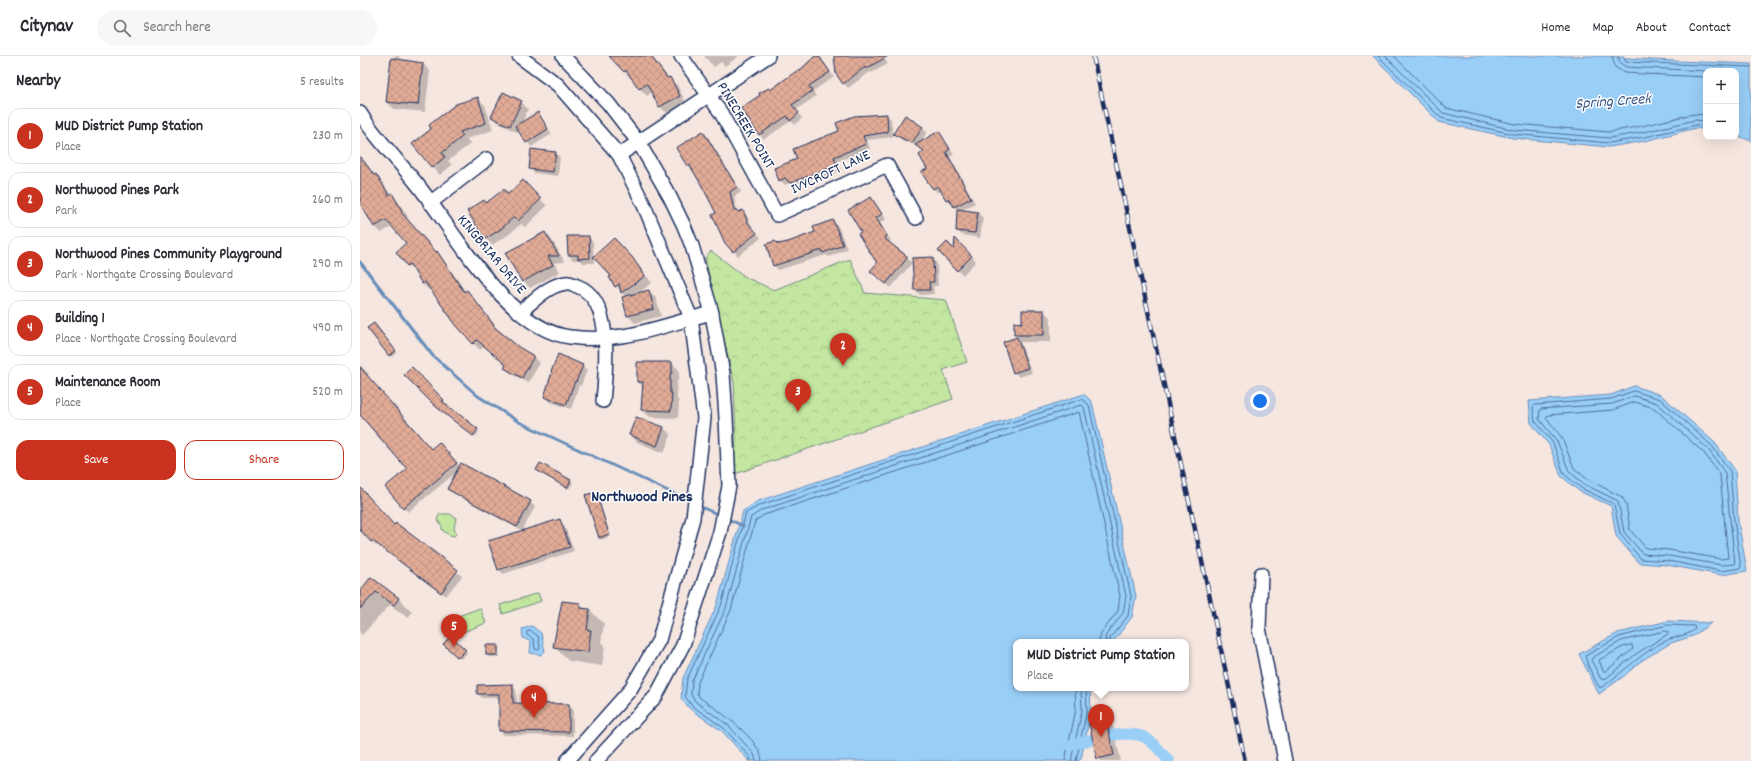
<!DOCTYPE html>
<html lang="en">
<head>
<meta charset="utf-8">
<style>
	body { margin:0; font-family:Dekko,sans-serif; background:#f7f7f7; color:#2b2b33 }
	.controls { position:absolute; right:12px; top:12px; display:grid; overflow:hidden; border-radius:8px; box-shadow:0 4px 16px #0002 }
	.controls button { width:36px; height:36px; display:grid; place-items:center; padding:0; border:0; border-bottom:1px solid #e1e1e2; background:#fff; color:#2b2b33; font:20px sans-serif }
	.you { position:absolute; left:900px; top:345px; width:14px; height:14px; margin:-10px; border:3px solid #fff; border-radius:50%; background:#1a73e8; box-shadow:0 0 0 6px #1a73e833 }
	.badge { display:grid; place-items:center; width:26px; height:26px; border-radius:50%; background:#c8321e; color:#fff; font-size:13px; font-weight:700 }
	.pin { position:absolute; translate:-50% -33px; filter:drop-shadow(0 1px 2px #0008) }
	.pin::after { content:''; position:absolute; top:21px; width:14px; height:12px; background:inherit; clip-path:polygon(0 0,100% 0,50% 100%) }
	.popup { position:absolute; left:653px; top:583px; width:176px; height:52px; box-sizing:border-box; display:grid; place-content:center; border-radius:8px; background:#fff; filter:drop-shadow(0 1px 3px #0005); font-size:13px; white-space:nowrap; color:#7c7c81 }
	.popup b { font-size:15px; color:#2b2b33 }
	.popup::after { content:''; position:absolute; left:50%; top:100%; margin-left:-8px; border:8px solid transparent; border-top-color:#fff }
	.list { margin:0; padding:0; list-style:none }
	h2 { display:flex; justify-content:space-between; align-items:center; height:52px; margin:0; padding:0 16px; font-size:17px }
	h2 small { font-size:13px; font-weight:400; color:#7c7c81 }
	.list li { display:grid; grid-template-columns:26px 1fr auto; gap:12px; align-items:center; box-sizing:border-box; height:56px; margin:0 8px 8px; padding:0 8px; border:1px solid #e1e1e2; border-radius:12px }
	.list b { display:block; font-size:15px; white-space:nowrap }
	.list p { margin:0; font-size:13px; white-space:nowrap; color:#7c7c81 }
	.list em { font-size:13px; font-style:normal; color:#7c7c81 }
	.actions { display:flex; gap:8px; padding:12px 16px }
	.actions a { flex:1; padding:9px 0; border:1px solid #c8321e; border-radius:12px; text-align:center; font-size:14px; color:#c8321e }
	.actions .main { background:#c8321e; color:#fff }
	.icon { flex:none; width:22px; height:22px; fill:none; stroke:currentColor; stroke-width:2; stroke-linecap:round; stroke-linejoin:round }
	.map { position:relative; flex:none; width:1391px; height:705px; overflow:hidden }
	header { display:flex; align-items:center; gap:24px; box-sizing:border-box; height:56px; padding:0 20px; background:#fff; border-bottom:1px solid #e1e1e2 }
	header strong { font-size:19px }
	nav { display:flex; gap:22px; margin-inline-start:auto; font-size:14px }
	.search { width:280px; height:36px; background:#f7f7f7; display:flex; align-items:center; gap:10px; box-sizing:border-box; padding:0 14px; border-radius:22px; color:#7c7c81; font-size:15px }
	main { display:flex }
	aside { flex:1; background:#fff }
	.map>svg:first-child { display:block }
	.park { fill:url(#park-crowns); stroke:#6f8a7f }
	.pitch { fill:#c3e6a0; stroke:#6f8a7f }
	.water { fill:#99cef7; stroke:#678eba }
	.shadow { fill:#0003 }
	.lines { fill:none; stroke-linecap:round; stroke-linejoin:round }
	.shore { stroke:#4d6f9b; stroke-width:1 }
	.stream { stroke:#678eba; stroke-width:3 }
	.canal { stroke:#99cef7; stroke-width:11 }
	.building { fill:url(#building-cross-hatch); stroke:#1b2f5e }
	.minor-casing { stroke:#1b2f5e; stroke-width:16 }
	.minor { stroke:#fff; stroke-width:13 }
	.rail-casing { stroke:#1b2f5e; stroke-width:4.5 }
	.rail { stroke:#fff; stroke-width:3; stroke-dasharray:9; stroke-linecap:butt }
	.labels { text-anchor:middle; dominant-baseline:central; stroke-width:3; stroke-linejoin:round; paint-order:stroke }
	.street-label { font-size:15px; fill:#1b2f5e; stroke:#fff }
	.water-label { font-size:16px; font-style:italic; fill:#3a5784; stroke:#fff }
	.neighbourhood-label { font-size:16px; font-weight:bold; fill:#1b2f5e; stroke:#fff }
</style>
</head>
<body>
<header>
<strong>Citynav</strong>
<div class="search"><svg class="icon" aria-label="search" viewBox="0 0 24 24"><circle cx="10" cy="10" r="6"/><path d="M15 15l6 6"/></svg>Search here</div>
<nav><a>Home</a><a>Map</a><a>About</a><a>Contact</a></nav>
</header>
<main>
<aside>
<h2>Nearby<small>5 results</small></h2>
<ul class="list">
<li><span class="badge">1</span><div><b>MUD District Pump Station</b><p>Place</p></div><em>230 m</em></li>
<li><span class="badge">2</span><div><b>Northwood Pines Park</b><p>Park</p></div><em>260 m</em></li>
<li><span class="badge">3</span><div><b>Northwood Pines Community Playground</b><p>Park · Northgate Crossing Boulevard</p></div><em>290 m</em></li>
<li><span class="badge">4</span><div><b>Building 1</b><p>Place · Northgate Crossing Boulevard</p></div><em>490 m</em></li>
<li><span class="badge">5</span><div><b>Maintenance Room</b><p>Place</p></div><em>520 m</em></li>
</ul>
<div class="actions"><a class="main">Save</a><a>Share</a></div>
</aside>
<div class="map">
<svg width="1391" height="705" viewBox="0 0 1391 705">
	<defs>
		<pattern id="park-crowns" width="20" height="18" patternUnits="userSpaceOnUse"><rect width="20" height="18" fill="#c3e6a0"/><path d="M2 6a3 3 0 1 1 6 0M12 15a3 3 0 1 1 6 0" fill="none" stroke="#a7c68c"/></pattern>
		<pattern id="building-cross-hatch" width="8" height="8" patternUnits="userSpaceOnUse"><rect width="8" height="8" fill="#e1ab96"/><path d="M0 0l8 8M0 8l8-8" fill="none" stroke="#c09384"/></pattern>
	</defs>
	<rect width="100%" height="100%" fill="#f6e6e0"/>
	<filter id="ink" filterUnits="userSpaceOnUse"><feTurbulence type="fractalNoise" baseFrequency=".025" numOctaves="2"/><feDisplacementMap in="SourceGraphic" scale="8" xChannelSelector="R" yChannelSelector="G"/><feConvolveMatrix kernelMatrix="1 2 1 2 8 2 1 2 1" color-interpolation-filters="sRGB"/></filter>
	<g filter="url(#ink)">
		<!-- park -->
		<g class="park">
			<polygon points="351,195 387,222 414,234 490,203 505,237 586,244 607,306 583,314 593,343 372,419 376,385 374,327 345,202"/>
			<polygon points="178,537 181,545 143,558 140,549"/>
		</g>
		<!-- pitch -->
		<g class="pitch">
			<polygon points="80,458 90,458 96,462 94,472 96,478 94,480 89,479 82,474 82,471 77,463"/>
			<polygon points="120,552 126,567 96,579 90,563"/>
		</g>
		<!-- water -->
		<g class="water">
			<polygon points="1013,0 1247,0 1291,4 1391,8 1391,85 1376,79 1376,15 1346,15 1346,74 1336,72 1285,85 1249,91 1153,82 1079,66"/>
			<polygon points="1274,330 1301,339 1355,387 1375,414 1378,464 1387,515 1361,519 1307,509 1279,507 1256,480 1251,450 1219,435 1201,420 1189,389 1171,367 1169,345 1251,339"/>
			<polygon points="724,338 732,346 776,540 772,561 753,586 656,586 656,632 730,632 731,655 721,703 718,705 389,705 362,675 330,653 321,642 323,622 357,549 383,455 398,445"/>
			<polygon points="1308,565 1351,567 1333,580 1311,587 1281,605 1264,620 1239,638 1219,598 1258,577"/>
			<polygon points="172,570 181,577 185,595 181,599 170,597 171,586 163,582 162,573"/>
		</g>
		<!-- shadow -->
		<g class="shadow">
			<polygon points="33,0 41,0 35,3"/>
			<polygon points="250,0 291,1 309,22 317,29 326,47 307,57 299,50 292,36 287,40"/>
			<polygon points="344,0 379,0 365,10 361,6 354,11"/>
			<polygon points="458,0 474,21 453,35 456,40 436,54 442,62 435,69 431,65 404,83 399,78 410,35 439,16 452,6 451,3"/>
			<polygon points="475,0 522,0 528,8 511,17 510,16 488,32 484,27"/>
			<polygon points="63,8 70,15 65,56 34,53 27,46"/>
			<polygon points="117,42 125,49 133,74 106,83 110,88 88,105 92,109 80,119 53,88"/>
			<polygon points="161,46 168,53 162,67 178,58 192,78 171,91 159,73 157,76 140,68 132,60"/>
			<polygon points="526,59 531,63 533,81 507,84 510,93 478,105 481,114 435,131 430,127 425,129 420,124 438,104"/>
			<polygon points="562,71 567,76 559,89 579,76 594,98 590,101 615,147 600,155 618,157 623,162 620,182 602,179 597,175 598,154 587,143 582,134 578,137 573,132 565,96 547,85 546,87 534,78"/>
			<polygon points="343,77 348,81 381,136 374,141 377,155 380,157 382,155 387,160 393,172 401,182 378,200 374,195 357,158 333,113 328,109"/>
			<polygon points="195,97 200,101 198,120 174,117 170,113"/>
			<polygon points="0,99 15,120 22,126 31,139 32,139 38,145 48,161 46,162 83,203 106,236 113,242 140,276 159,293 173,301 180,307 168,327 152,318 145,312 147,309 124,290 120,294 113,287 71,233 69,234 62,228 55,215 48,209 47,188 33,170 21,177 15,170 0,146"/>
			<polygon points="170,132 187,150 165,171 161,168 148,179 132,189 125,182 126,148"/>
			<polygon points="511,142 526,163 520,167 531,185 529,187 552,207 531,232 516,219 518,207 503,176"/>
			<polygon points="473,166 478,170 487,193 469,201 466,199 418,214 414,209 418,189 456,177"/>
			<polygon points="185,177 192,184 205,206 194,207 200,216 170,232 163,225"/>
			<polygon points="208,181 229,181 233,186 234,207 223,207 220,204 213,204 209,199"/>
			<polygon points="596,184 616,205 603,219 579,195 594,195"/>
			<polygon points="261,191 279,210 292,227 277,238 289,235 296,242 301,260 275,267 268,260 266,241 256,230 252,220"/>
			<polygon points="572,202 577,207 578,230 573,230 574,238 560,239 555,234"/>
			<polygon points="684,255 691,262 691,286 660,286 672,317 659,321 654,316 644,287 659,282 655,278 663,268"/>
			<polygon points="16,270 37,297 32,301 9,272"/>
			<polygon points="312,307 319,314 319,324 317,324 317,343 319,345 318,362 290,361 282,354 283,331 278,326"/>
			<polygon points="0,309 9,318 7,320 72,394 84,392 100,411 170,446 175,451 162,475 93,437 88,433 98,415 48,456 43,451 49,413 0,357"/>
			<polygon points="222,309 227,314 221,330 219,329 211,353 190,346 185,341"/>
			<polygon points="52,312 85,346 84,348 119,376 115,381 76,350"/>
			<polygon points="277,362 304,372 311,379 304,397 277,386 270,379"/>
			<polygon points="180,408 211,425 213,427 209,433 179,416 177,414"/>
			<polygon points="0,432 34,471 36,468 102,520 86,540 18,489 16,490 0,472"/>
			<polygon points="235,437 251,480 241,484 239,482"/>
			<polygon points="199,464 204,469 214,495 143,518 139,513"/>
			<polygon points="11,522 39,543 52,556 48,562 30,549 2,579 0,577 0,537"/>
			<polygon points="220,548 225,553 230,554 244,568 241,586 245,589 242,610 209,605 194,591"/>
			<polygon points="91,581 107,597 101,603 84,588"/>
			<polygon points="137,590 139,592 139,601 129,601 127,599"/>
			<polygon points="152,629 156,634 157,648 209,649 213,653 213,680 144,679 140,675 140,642 122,642 118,638"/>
			<polygon points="746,664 753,671 761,705 741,705 738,702"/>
		</g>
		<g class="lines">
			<!-- shore -->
			<g class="shore">
				<polyline points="1018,0 1081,62 1153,78 1249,87 1285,81 1336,69 1346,70"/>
				<polyline points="1025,0 1083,57 1154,74 1249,82 1284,76 1335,64 1346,65"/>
				<polyline points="1034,0 1086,52 1155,68 1249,76 1282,70 1333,58 1346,59"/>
				<polyline points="1252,0 1255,11 1264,17 1346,21"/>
				<polyline points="1258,0 1260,7 1266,11 1346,15"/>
				<polyline points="1263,0 1266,6 1391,11"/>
				<polygon points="1274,335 1300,343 1352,390 1370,415 1374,464 1381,512 1361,515 1308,505 1281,503 1260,478 1254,448 1221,432 1204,418 1193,387 1175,365 1173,351 1175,349 1251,343"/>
				<polygon points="1275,340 1297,347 1348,393 1365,417 1375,508 1361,509 1309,500 1283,498 1264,476 1258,445 1224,428 1209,415 1197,385 1179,363 1180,353 1252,348"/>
				<polygon points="1275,346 1294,352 1344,397 1360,419 1368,502 1361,503 1309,494 1286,492 1270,474 1266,448 1262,441 1227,423 1214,412 1202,382 1186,361 1188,359 1253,354"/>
				<path d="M1308,569L1334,570L1335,573C1329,579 1319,580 1310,583C1285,593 1264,616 1242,631H1239L1229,612L1225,600L1259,581Z"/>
				<polygon points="171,575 178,580 180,592 179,594 175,593 174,584 167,579 167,576"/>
				<polygon points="1306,575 1308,576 1308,578 1276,598 1244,624 1241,623 1231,604 1232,602 1261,585"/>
				<polygon points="1272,589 1273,593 1246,615 1243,615 1239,604 1263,591"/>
				<polyline points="391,705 390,701 364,672 332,650 325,640 327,623 361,550 386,457 400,449 722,343 729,349 771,540 768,560 750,582 750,586"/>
				<polyline points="396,705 394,698 368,669 336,646 331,639 332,625 366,552 391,461 402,454 721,349 724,351 766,540 763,557 746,579 745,586"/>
				<path d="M402,705C402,684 357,653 340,642L337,637L338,626L371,554L395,465L404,459L719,356L760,540L758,555L741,577L739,586"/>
				<polyline points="705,705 716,653 715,632"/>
				<polyline points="711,705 722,654 721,632"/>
				<polyline points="716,705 727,654 726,632"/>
			</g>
			<!-- stream -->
			<g class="stream">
				<polyline points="0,206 73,300 118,340 159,366 332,446"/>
				<polyline points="339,450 359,459"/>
				<polyline points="366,462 383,470"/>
			</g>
			<!-- canal -->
			<path class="canal" d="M710,689C729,685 766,672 784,681C794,686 801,696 809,705"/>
		</g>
		<!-- building -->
		<g class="building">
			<polygon points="249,0 291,0 307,22 310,21 320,40 299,51 287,28 279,33 266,14 264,16"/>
			<polygon points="455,0 459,0 470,16 449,30 452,35 432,49 439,57 430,65 427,60 399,79 381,52 400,39 399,37 409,32 410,34 438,14 439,15"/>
			<polygon points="474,0 528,0 506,13 505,11 483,28 476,18"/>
			<polygon points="31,2 63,7 58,49 26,46"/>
			<polygon points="143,36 162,45 150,70 131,61"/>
			<polygon points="118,41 126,67 100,76 103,80 82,97 85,101 72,112 52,88 71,73 69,69 96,48"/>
			<polygon points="178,56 188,73 166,87 155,70"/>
			<polygon points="527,58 528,76 503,80 506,88 474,101 477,109 430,127 425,122 419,125 414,112 437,103 433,93 479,75 476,67 494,60"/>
			<polygon points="545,59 563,71 552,87 533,78"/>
			<polygon points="343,75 377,131 370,136 374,154 377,153 378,156 383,154 388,167 397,177 373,196 365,187 352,159 356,157 342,130 329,108 327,110 316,92"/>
			<polygon points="579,75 590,93 586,96 611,142 594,151 588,143 586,144 578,130 573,133 567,125 561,116 567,113 559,99 564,95 555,89"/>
			<polygon points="171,93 196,96 193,116 169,113"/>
			<polygon points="0,100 14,119 16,118 29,139 32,137 42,155 41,156 76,196 77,195 104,236 107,234 134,269 133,270 160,292 174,300 162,322 144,312 146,309 117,284 113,288 96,269 65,226 62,228 50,208 47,210 36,196 46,187 26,164 14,171 0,147"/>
			<polygon points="163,124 181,143 158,165 154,161 141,173 125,183 107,155 124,144 126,147 144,133 148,138"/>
			<polygon points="511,141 522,158 516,162 527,180 525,183 548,201 526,228 510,215 517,207 498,178 501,176 488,154"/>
			<polygon points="597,153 618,156 615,177 596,175"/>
			<polygon points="473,164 483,189 463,197 462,194 413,210 406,188 415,185 418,188 428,186 455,176 453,171"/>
			<polygon points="185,176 199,200 188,200 193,209 162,226 145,197"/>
			<polygon points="207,180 229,180 230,202 218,203 218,199 208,199"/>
			<polygon points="254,182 272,201 285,220 261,237 259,228 255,231 249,221 251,220 233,201"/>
			<polygon points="595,182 612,200 597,215 578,195 587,186 594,193"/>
			<polygon points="573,201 574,226 569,226 570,234 554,234 552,202"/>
			<polygon points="289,234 294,253 267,260 262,241"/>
			<polygon points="662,254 684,254 684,279 654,279 654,266 662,267"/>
			<polygon points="14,267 36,295 29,300 7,272"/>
			<polygon points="657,281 668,312 653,317 643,286"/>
			<polygon points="198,298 223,309 216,326 215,325 206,349 184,341 192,316 191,316"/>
			<polygon points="277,306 312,306 312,317 310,318 310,337 312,337 311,355 281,354 283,326 277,326"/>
			<polygon points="0,311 71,393 79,386 97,407 43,452 25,431 47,413 0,359"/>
			<polygon points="52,311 84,344 82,345 118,373 113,380 75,350 44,319"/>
			<polygon points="276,361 304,371 297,390 269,379"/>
			<polygon points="101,407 171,445 157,471 87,433"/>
			<polygon points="180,407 211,424 207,432 176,414"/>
			<polygon points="0,431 34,469 36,467 98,514 81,537 13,485 11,486 0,474"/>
			<polygon points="236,436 249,478 239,482 225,439"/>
			<polygon points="200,463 210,491 138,514 128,485"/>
			<polygon points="11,521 39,542 34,549 16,536 0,553 0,535"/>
			<polygon points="202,545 220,547 220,552 230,553 227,574 231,574 228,596 193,591"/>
			<polygon points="91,580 106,594 98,602 83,588"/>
			<rect x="126" y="589" width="12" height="10"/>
			<polygon points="153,628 153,647 209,648 209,676 139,675 139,638 117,638 117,629"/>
			<polygon points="746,663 754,699 737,703 729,667"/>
		</g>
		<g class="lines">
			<defs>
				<g id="minor">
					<polyline points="159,0 198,29 259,99 283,147 331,262 344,362 333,462 299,584 270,634 207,705"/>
					<polyline points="203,0 248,47 279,87 310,141 324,170 332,190 351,253 363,318 366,362 369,430 360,476 323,589 296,640 236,705"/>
					<polyline points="321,0 361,57 417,159 527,109 556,162"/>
					<path d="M0,57C16,83 38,104 57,128C94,174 146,273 210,281C263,288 302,269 352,257"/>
					<polyline points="259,99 408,0"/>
					<polyline points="70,147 127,103"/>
					<path d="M160,256C174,245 188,229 206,227C210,226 214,229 217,230C254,243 246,313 243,345"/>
					<polyline points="901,518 899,572 925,705"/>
				</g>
			</defs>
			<!-- minor casing -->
			<use href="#minor" class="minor-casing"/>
			<!-- minor -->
			<use href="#minor" class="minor"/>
			<defs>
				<polyline id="rail" points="733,0 885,705"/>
			</defs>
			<!-- rail casing -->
			<use href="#rail" class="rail-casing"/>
			<!-- rail -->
			<use href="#rail" class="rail"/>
		</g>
	</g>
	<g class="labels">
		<!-- street labels -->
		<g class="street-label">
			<text transform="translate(385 70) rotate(59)">PINECREEK POINT</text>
			<text transform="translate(471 117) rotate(-25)">IVYCROFT LANE</text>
			<text transform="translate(131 199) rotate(50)">KINGBRIAR DRIVE</text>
		</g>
		<!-- water labels -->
		<g class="water-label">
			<text transform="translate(1253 46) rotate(-4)">Spring Creek</text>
		</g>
		<!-- neighbourhood labels -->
		<g class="neighbourhood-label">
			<text x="282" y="441">Northwood Pines</text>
		</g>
	</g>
</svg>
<div class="controls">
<button>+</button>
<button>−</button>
</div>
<div class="you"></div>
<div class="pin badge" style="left:741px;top:681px">1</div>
<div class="popup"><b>MUD District Pump Station</b>Place</div>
<div class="pin badge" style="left:483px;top:310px">2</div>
<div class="pin badge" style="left:438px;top:356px">3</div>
<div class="pin badge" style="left:174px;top:662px">4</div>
<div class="pin badge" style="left:94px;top:591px">5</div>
</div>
</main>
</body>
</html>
